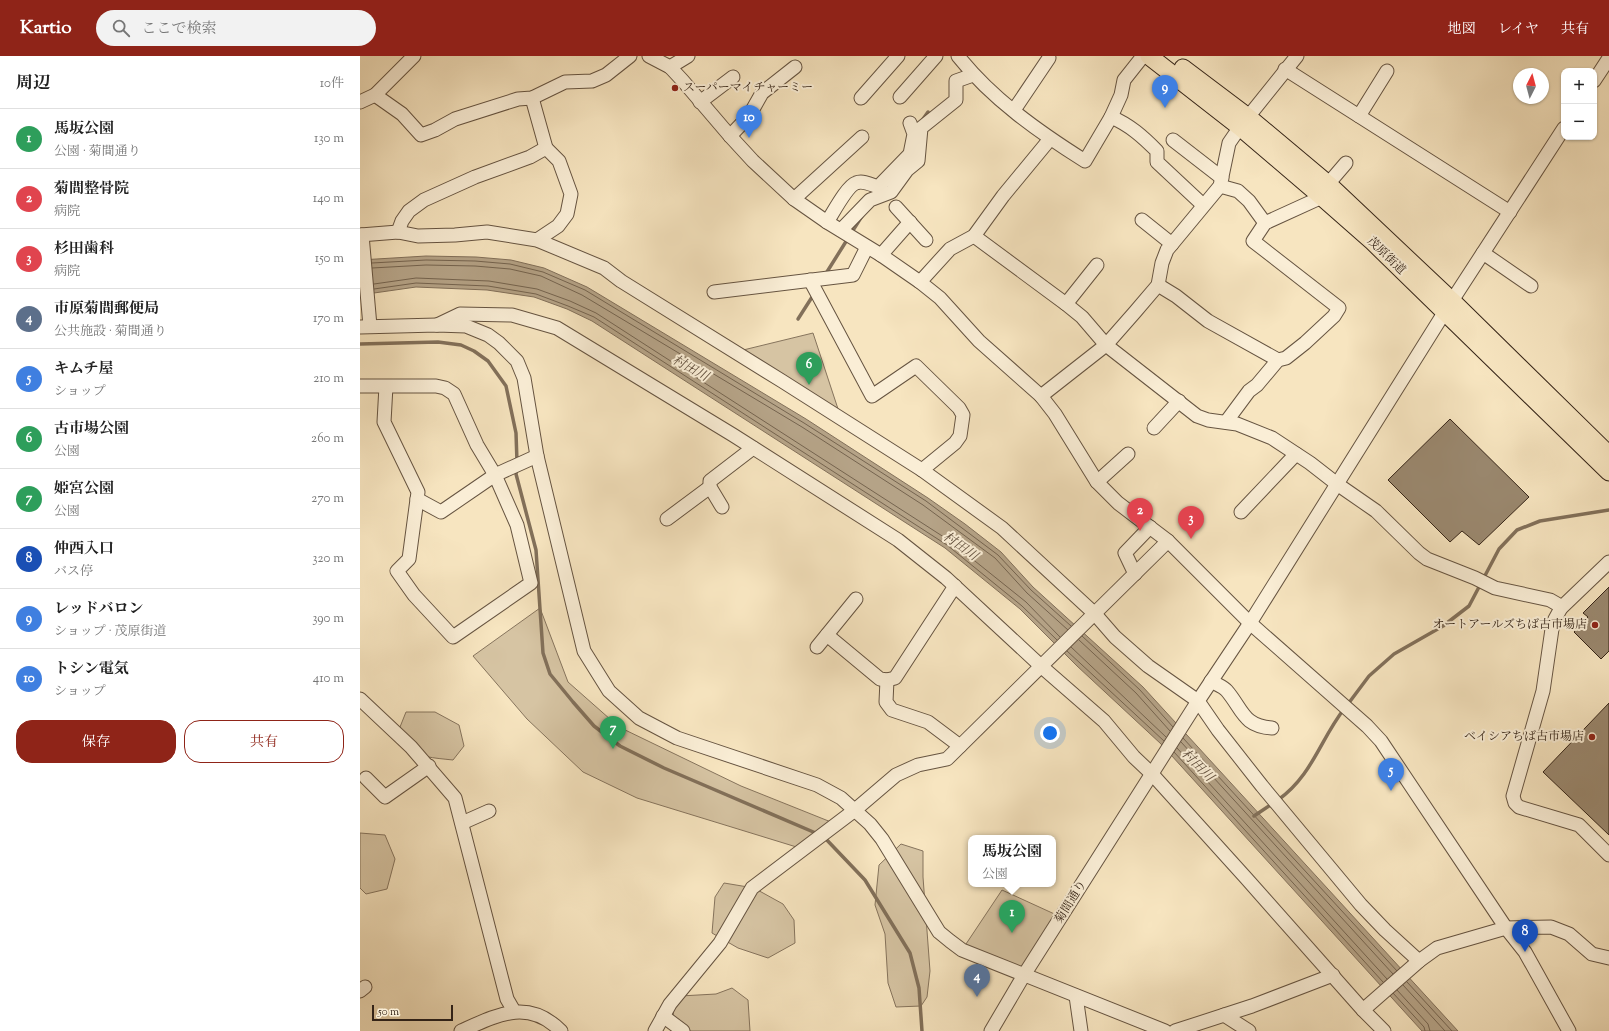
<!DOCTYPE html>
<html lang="ja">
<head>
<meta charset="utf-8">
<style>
	body { margin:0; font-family:"Sorts Mill Goudy","Noto Serif JP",serif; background:#f2f2f2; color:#222 }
	.controls { position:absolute; right:12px; top:12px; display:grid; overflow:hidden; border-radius:8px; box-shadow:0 1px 3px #0004 }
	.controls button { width:36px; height:36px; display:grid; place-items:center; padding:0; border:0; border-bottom:1px solid #e0e0e0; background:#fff; color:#222; font:20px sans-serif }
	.compass { position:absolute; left:1153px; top:12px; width:36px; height:36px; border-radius:50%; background:#fff; box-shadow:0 1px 3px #0004; rotate:6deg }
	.scale { position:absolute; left:12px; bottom:10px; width:81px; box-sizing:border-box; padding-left:4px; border:2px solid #352417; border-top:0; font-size:11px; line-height:14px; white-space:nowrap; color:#352417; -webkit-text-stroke:3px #faeed6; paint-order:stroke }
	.you { position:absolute; left:690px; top:677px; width:14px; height:14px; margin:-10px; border:3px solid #fff; border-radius:50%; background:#1a73e8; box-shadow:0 0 0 6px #1a73e833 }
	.badge { display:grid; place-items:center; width:26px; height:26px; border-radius:50%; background:#8f2418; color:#fff; font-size:13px; font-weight:700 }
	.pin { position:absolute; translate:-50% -33px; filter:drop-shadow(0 1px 2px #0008) }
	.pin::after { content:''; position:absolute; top:21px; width:14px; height:12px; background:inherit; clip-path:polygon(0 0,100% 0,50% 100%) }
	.popup { position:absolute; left:608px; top:779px; width:88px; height:52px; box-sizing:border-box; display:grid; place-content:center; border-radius:8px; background:#fff; filter:drop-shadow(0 1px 3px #0005); font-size:13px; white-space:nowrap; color:#767676 }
	.popup b { font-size:15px; color:#222 }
	.popup::after { content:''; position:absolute; left:50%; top:100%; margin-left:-8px; border:8px solid transparent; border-top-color:#fff }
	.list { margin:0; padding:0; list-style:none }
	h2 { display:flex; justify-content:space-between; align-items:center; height:52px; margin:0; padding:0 16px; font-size:17px }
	h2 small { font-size:13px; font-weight:400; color:#767676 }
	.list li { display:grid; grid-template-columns:26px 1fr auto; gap:12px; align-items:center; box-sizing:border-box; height:60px; padding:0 16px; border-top:1px solid #e0e0e0 }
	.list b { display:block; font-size:15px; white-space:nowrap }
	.list p { margin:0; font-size:13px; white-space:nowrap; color:#767676 }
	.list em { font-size:13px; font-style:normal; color:#767676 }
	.actions { display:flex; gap:8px; padding:12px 16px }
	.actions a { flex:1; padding:9px 0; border:1px solid #8f2418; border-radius:16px; text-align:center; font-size:14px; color:#8f2418 }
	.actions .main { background:#8f2418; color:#fff }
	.icon { flex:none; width:22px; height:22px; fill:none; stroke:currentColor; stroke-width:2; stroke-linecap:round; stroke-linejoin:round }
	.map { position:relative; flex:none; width:1249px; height:975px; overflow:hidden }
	header { display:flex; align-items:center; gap:24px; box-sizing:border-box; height:56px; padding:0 20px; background:#8f2418; color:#fff }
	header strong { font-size:19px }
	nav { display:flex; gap:22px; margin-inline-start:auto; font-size:14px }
	.search { width:280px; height:36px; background:#f2f2f2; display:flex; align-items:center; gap:10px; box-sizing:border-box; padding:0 14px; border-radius:22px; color:#767676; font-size:15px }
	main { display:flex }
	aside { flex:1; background:#fff }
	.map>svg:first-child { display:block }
	.green { fill:#d6c4a3; stroke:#86745d }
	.water { fill:#b5a387; stroke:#82705a }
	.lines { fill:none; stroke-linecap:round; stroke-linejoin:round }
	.shore { stroke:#75644f; stroke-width:1 }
	.stream { stroke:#82705a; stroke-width:3.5 }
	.building { fill:#9a886f; stroke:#352417 }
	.minor-casing { stroke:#665441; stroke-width:15 }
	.major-casing { stroke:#352417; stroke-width:19 }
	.minor { stroke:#faeed6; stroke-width:13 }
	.major { stroke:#f7e5c0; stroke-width:17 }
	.poi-dot { fill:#8f2418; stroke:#faeed6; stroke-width:1.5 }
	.labels { text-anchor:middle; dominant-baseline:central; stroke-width:4; stroke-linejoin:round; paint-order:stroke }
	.poi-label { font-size:12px; fill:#352417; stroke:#faeed6; text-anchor:end }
	.street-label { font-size:12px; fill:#352417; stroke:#faeed6 }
	.water-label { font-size:13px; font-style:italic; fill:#62503e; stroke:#faeed6 }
</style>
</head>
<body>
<header>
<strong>Kartio</strong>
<div class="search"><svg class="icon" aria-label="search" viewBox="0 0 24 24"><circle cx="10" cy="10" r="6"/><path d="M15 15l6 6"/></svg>ここで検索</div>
<nav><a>地図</a><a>レイヤ</a><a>共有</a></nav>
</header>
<main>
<aside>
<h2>周辺<small>10件</small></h2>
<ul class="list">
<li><span class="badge" style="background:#2e9e5b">1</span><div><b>馬坂公園</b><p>公園 · 菊間通り</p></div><em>130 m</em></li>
<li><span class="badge" style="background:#e0444e">2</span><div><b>菊間整骨院</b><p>病院</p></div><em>140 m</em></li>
<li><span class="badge" style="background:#e0444e">3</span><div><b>杉田歯科</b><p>病院</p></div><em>150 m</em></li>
<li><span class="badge" style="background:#5c6f8a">4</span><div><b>市原菊間郵便局</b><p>公共施設 · 菊間通り</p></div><em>170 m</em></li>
<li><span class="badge" style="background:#3f7fe0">5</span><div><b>キムチ屋</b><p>ショップ</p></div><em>210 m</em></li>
<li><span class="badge" style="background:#2e9e5b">6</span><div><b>古市場公園</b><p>公園</p></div><em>260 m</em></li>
<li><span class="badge" style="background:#2e9e5b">7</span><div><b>姫宮公園</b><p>公園</p></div><em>270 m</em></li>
<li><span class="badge" style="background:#1a4fb4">8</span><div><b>仲西入口</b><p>バス停</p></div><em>320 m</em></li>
<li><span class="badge" style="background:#3f7fe0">9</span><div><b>レッドバロン</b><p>ショップ · 茂原街道</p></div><em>390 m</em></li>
<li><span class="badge" style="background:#3f7fe0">10</span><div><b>トシン電気</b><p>ショップ</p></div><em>410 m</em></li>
</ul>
<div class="actions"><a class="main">保存</a><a>共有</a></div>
</aside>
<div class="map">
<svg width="1249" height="975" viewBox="0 0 1249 975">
	<rect width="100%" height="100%" fill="#f7e5c0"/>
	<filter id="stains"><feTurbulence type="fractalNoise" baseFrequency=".005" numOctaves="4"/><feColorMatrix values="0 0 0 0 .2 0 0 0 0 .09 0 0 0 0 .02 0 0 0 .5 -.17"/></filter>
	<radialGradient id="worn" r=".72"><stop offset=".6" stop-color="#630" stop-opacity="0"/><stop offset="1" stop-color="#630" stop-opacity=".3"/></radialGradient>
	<!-- green -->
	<g class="green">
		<polygon points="453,277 481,362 375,296"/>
		<polygon points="180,552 208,626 259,671 381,730 476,768 443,793 277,742 223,716 167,663 113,600"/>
		<path d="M46,656H75L99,669L104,690L93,704C74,702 57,701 41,691L40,671Z"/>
		<polygon points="0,777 25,779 35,803 27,833 6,838 0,832"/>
		<polygon points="541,788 563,795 563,821 570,915 567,941 561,950 536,951 528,927 525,878 515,849 519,809"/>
		<polygon points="364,827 394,832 423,848 434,864 435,887 408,902 378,892 352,877 355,841"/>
		<polygon points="642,834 701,861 664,919 602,894"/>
		<polygon points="372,932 388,944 390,975 312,975 314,950 320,940 356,938"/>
	</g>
	<!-- water -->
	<polygon class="water" points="66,200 116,201 151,204 184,212 227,231 446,363 568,442 605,468 641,496 673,531 783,631 1098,975 1062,975 801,688 717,610 660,553 585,492 232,265 207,253 174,241 127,234 56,231 0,239 0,204"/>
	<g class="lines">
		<!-- shore -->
		<g class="shore">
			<polyline points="12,207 66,204 115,205 150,208 183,216 225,234 444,367 566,445 638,499 671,534 711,570"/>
			<polyline points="12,212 66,209 115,210 150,213 181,220 222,239 442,371 563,449 635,502 667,537 708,574"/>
			<polyline points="14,228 56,222 129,225 177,233 210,245 236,257 590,485 666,546 700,581"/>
			<polyline points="14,233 56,227 128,230 176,238 208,250 234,261 587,489 662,550 697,584"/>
			<polyline points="722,580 780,634 813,671"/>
			<polyline points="719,584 776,637 810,675"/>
			<polyline points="711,591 806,681"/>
			<polyline points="707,595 804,685"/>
			<polyline points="823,682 1037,915"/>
			<polyline points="821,686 1033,918"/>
			<polyline points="817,692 1027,923"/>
			<polyline points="814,696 1023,926"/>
			<polyline points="1047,926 1092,975"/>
			<polyline points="1043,929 1085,975"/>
			<polyline points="1037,934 1068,968 1070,975"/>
			<polyline points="1033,937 1064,971 1065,975"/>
		</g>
		<!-- stream -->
		<g class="stream">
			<polyline points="563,63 568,56"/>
			<polyline points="465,219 502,160"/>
			<polyline points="438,263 454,238"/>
			<polyline points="0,288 78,286 101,289 114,295 128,305 146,330 156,377 157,406"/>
			<polyline points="157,412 156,418 176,494 183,597 190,618 213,646 234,670 260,690 304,712 458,778"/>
			<polyline points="988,648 1009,620 1034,598 1083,570 1109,550 1139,493 1157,474 1180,465 1249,454"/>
			<path d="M918,744C952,720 960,684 984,653"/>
			<polyline points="894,760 912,748"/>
			<polyline points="464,781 505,824 550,897 559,932 562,975"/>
		</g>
	</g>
	<!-- building -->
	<g class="building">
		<polygon points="1090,363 1169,441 1119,489 1102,475 1090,486 1028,424"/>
		<polygon points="1249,531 1249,595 1241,603 1214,576 1228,561 1223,557"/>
		<polygon points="1249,647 1249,779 1183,716"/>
	</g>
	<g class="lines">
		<defs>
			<g id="minor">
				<polyline points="289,0 310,11 323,25 370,80 393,105 434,143 467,166 521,199 560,226 580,242 619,285 681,340 695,358 737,426 758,447 808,485 890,567 1007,670 1021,685 1146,872 1165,896 1209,975"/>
				<path d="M598,0C632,43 679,76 725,105L751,61C770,69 783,81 797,95V106L843,149"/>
				<polyline points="310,11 328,0"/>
				<polyline points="925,13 1150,156"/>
				<polyline points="1234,25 1249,2"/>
				<polyline points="15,39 42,58 61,79 75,74 95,63 158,43 172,42 205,26 232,25 246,19 270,0"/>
				<polyline points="540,41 576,0"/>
				<polyline points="172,42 186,92 199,105 211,138 207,158 198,170 177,184"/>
				<polyline points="501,42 538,0"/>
				<polyline points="0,46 15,39 54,0"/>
				<polyline points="340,46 373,21"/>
				<polyline points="654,54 689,2"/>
				<polyline points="999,60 1027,15"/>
				<polyline points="751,61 761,39 764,24 783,0"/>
				<polyline points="370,80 389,60 402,37 435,11"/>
				<polyline points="813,84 862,122"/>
				<polyline points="968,128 986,107"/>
				<polyline points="860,130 878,135 889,145 905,167"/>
				<polyline points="434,143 502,81"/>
				<polyline points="536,151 566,184"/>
				<polyline points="782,164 812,188"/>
				<path d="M467,166C473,157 487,130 496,127C503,124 512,129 518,131L550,98L554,78L550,67"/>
				<polyline points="481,174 510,144 531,136 547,114 558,105 561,72 596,44 596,25 613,19"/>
				<polyline points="38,176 42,165 49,155 64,144 115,121 170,101 186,92"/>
				<polyline points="0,179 38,176 58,180 95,179 127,176 177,184 244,212 261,225 422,325 562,414 642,472 735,558 755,581 788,610 838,645 858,674 902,730 1001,849 1025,874 1059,905"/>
				<polyline points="2,179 10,270"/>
				<polyline points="614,180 706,248 722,261 746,289 837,360 848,364 877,368 912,382 950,407 977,428 1016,455 1059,497 1067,503 1115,522 1135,532 1190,544 1197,548 1201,552"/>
				<polyline points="1123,197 1171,230"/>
				<polyline points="521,199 550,166"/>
				<polyline points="450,224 512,340 556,310 599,352 603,359 600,380 595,387 562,414"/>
				<polyline points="560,226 590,193 614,180 643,140 690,83"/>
				<polyline points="798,229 816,240 848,265 918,304"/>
				<polyline points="354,236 493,219 507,191"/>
				<polyline points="706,248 737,209"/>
				<polyline points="77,269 100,258 152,259 197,272 373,379 538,484 586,522 682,611 744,665 774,701 792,718 886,822 1003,954 1024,975"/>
				<polyline points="0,271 77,269 106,270 128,279 139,287 157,305 164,322 177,400 224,595 249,635 279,662 317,682 457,729 481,742 510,768 522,783 579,876 590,885 602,894 805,975"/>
				<polyline points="0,330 76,330 85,332 94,338 117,389 135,419 157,469 171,527 93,581 54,539 37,515 49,503 58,436 24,366 26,330"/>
				<polyline points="681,340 746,289 775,256 798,229 802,207 807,194 860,130 869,87 880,71 937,0"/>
				<polyline points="866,366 889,335 897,329 918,304 926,302 945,287 974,260 979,252 893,185 905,167 962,141"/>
				<polyline points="794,372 819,345"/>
				<polyline points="737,426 768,398"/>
				<polyline points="57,443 81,456 135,419 177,400"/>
				<polyline points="362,451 350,431 350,425 393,392"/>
				<polyline points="881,456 936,398"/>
				<polyline points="307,463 350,431"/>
				<polyline points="1249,506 1201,552 1195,563 1192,573 1183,635 1153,740 1155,747 1159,751 1219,769 1249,799"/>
				<polyline points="775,518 765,497 790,471"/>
				<polyline points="467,579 520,623 527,624 535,622 595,530"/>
				<polyline points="457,591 496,543"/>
				<polyline points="527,624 526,646 532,654 568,666 600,690"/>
				<path d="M851,625C856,628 864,631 867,635C883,654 883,670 912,672"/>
				<polyline points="0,643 51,691 95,742 147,943 154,955"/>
				<polyline points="6,722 25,741 69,710"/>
				<polyline points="102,767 129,755"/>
				<polyline points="0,935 5,931"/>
				<polyline points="716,940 721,975"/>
				<polyline points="1003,954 1059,905 1077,892 1146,872 1191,871 1209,878 1232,898 1249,902"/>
				<polyline points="864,959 889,975"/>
				<polyline points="303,960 323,975"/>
				<path d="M101,975C137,959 168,942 201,975"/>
				<polyline points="295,975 310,948 360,887 392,832 495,754 536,719 558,709 587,703 808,485"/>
				<polyline points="631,975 664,919 838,645 890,567 1084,257 1204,72"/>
				<polyline points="815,975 892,950 973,919"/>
			</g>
			<g id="major">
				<polyline points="789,0 880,71 962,141 1013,186 1249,416"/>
				<polyline points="823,12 888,61 968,128 1092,245 1249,399"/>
			</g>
		</defs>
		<!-- minor casing -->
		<use href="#minor" class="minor-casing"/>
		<!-- major casing -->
		<use href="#major" class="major-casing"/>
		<!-- minor -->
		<use href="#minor" class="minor"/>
		<!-- major -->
		<use href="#major" class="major"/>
	</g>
	<!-- markers -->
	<g class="poi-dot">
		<circle cx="315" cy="32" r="4"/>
		<circle cx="1235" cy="569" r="4"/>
		<circle cx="1232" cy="681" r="4"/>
	</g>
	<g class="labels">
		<!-- poi labels -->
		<g class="poi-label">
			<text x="323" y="32" text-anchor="start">スーパーマイチャーミー</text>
			<text x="1227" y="569">オートアールズちば古市場店</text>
			<text x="1224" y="681">ベイシアちば古市場店</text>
		</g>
		<!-- street labels -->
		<g class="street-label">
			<text transform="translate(1026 200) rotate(44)">茂原街道</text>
			<text transform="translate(711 846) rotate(-58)">菊間通り</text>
		</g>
		<!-- water labels -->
		<g class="water-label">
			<text transform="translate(330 313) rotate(29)">村田川</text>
			<text transform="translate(600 491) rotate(35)">村田川</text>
			<text transform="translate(837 710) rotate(45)">村田川</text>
		</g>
	</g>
	<rect width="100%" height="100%" filter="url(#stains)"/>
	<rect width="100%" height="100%" fill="url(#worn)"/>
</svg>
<div class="controls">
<button>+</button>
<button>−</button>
</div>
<svg class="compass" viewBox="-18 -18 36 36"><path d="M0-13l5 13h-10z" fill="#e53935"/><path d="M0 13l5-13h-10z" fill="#767676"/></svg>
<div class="scale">50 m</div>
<div class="you"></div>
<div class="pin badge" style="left:652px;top:877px;background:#2e9e5b">1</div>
<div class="popup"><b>馬坂公園</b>公園</div>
<div class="pin badge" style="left:780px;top:475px;background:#e0444e">2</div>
<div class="pin badge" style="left:831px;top:483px;background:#e0444e">3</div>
<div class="pin badge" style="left:617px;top:941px;background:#5c6f8a">4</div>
<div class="pin badge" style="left:1031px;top:735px;background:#3f7fe0">5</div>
<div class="pin badge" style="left:449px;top:329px;background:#2e9e5b">6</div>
<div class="pin badge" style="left:253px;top:693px;background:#2e9e5b">7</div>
<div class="pin badge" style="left:1165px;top:896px;background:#1a4fb4">8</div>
<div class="pin badge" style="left:805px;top:52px;background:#3f7fe0">9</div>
<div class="pin badge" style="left:389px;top:82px;background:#3f7fe0">10</div>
</div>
</main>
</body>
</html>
